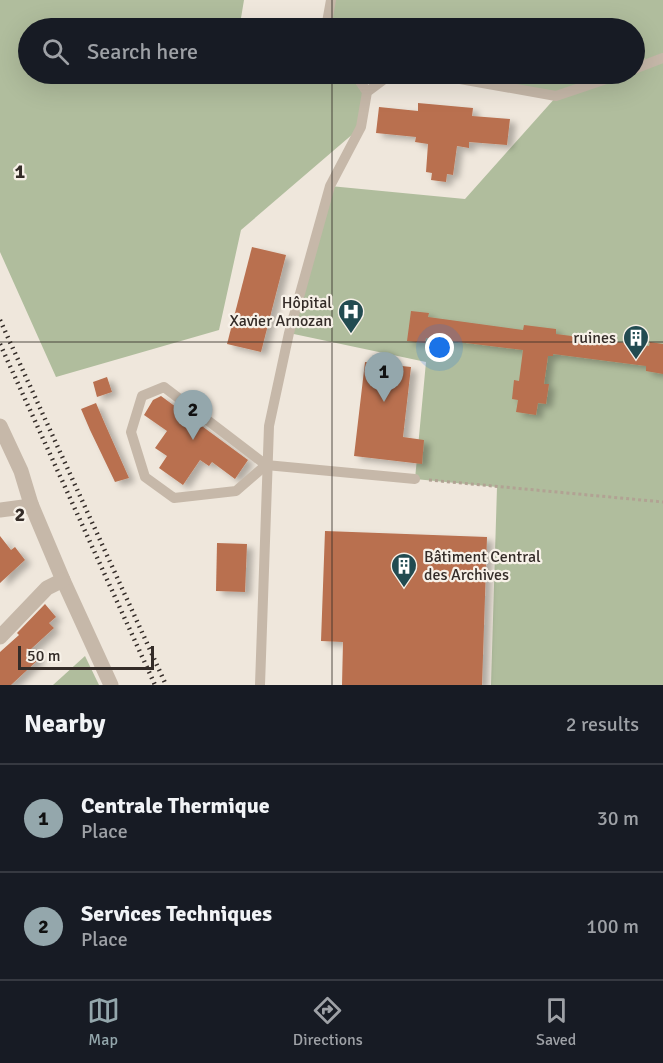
<!DOCTYPE html>
<html lang="en">
<head>
<meta charset="utf-8">
<style>
	body { margin:0; font-family:Signika,sans-serif; background:#242831; color:#f1f3f6 }
	.scale { position:absolute; left:18px; bottom:15px; width:136px; box-sizing:border-box; padding-left:6px; border:3px solid #342c28; border-top:0; font-size:16px; line-height:21px; white-space:nowrap; color:#342c28; -webkit-text-stroke:4px #f7f1e8; paint-order:stroke }
	.you { position:absolute; left:440px; top:348px; width:21px; height:21px; margin:-15px; border:4px solid #fff; border-radius:50%; background:#1a73e8; box-shadow:0 0 0 9px #1a73e833 }
	.badge { display:grid; place-items:center; width:39px; height:39px; border-radius:50%; background:#94a7ac; color:#111; font-size:20px; font-weight:700 }
	.pin { position:absolute; translate:-50% -50px; filter:drop-shadow(0 2px 3px #0008) }
	.pin::after { content:''; position:absolute; top:32px; width:21px; height:18px; background:inherit; clip-path:polygon(0 0,100% 0,50% 100%) }
	.list { margin:0; padding:0; list-style:none }
	h2 { display:flex; justify-content:space-between; align-items:center; height:78px; margin:0; padding:0 24px; font-size:26px }
	h2 small { font-size:20px; font-weight:400; color:#9ea1a6 }
	.list li { display:grid; grid-template-columns:39px 1fr auto; gap:18px; align-items:center; box-sizing:border-box; height:108px; padding:0 24px; border-top:2px solid #363941 }
	.list b { display:block; font-size:22px; white-space:nowrap }
	.list p { margin:0; font-size:20px; white-space:nowrap; color:#9ea1a6 }
	.list em { font-size:20px; font-style:normal; color:#9ea1a6 }
	.icon { flex:none; width:33px; height:33px; fill:none; stroke:currentColor; stroke-width:2; stroke-linecap:round; stroke-linejoin:round }
	.map { position:relative; flex:none; width:663px; height:685px; overflow:hidden }
	.search { position:absolute; background:#171b24; box-shadow:0 6px 24px #0002; left:18px; right:18px; top:18px; height:66px; display:flex; align-items:center; gap:15px; box-sizing:border-box; padding:0 21px; border-radius:33px; color:#9ea1a6; font-size:22px }
	.sheet { height:294px; background:#171b24 }
	nav { display:flex; justify-content:space-around; align-items:center; box-sizing:border-box; height:84px; border-top:2px solid #363941; background:#171b24; font-size:16px; color:#9ea1a6 }
	nav a { display:grid; justify-items:center; gap:3px }
	nav .on { color:#94a7ac }
	.map>svg:first-child { display:block }
	.green { fill:#b0bd9d }
	.building { fill:#b9704f; filter:url(#shadow) }
	.lines { fill:none; stroke-linecap:round; stroke-linejoin:round }
	.path { stroke:#b1a293; stroke-width:3; stroke-dasharray:3 3; stroke-linecap:butt }
	.service { stroke:#c6b8a9; stroke-width:10 }
	.minor { stroke:#c6b8a9; stroke-width:15 }
	.rail { stroke:#342c28; stroke-width:4.5; stroke-dasharray:1.5 4.5; stroke-linecap:butt }
	.grid { fill:none; stroke:#342c28; stroke-width:1.5; stroke-opacity:0.55 }
	.labels { text-anchor:middle; dominant-baseline:central; stroke-width:4.5; stroke-linejoin:round; paint-order:stroke }
	.poi-label { font-size:16px; fill:#342c28; stroke:#f7f1e8; text-anchor:end }
	.grid-label { font-size:20px; text-anchor:middle; font-weight:bold; fill:#342c28; stroke:#f7f1e8; stroke-width:4.5; stroke-linejoin:round; paint-order:stroke }
</style>
</head>
<body>
<div class="map">
<svg width="663" height="685" viewBox="0 0 663 685">
	<defs>
		<filter id="shadow"><feDropShadow dx="6" dy="4" stdDeviation="3" flood-color="#0004"/></filter>
	</defs>
	<rect width="100%" height="100%" fill="#efe7dc"/>
	<!-- green -->
	<g class="green">
		<polygon points="0,0 244,0 241,18 325,28 28,28 28,74 355,74 367,92 361,127 241,230 219,330 56,377 0,252"/>
		<polygon points="331,0 663,0 663,685 491,685 497,487 415,479 426,362 289,333 330,186 465,199 556,97 432,74 634,74 634,28 326,28"/>
		<polygon points="85,656 99,685 53,685"/>
	</g>
	<!-- building -->
	<g class="building">
		<polygon points="418,103 473,108 472,116 510,119 507,145 469,142 469,148 457,146 453,175 447,174 446,182 431,180 432,173 426,172 428,144 415,142 416,137 376,133 379,107 418,111"/>
		<polygon points="252,247 286,255 261,352 227,344"/>
		<polygon points="411,311 429,313 428,317 523,330 524,325 556,329 556,334 649,346 650,342 663,344 663,374 646,371 646,366 553,354 553,356 548,356 544,384 549,384 546,404 538,403 536,415 516,412 518,400 512,399 514,380 519,381 523,350 426,338 425,343 407,341"/>
		<polygon points="365,362 411,367 403,437 424,440 422,464 354,456"/>
		<polygon points="107,377 112,392 97,397 93,382"/>
		<polygon points="161,396 248,460 235,479 212,462 209,466 200,460 183,485 159,468 167,456 155,448 167,431 144,415 153,400"/>
		<polygon points="96,403 105,424 129,478 115,482 90,430 81,409"/>
		<polygon points="325,531 487,537 482,685 342,685 343,642 321,641"/>
		<polygon points="0,536 11,550 15,547 25,560 0,583"/>
		<polygon points="217,543 247,544 245,592 216,591"/>
		<polygon points="45,604 56,617 49,623 54,628 31,649 39,659 11,685 0,685 0,652 19,635 17,633"/>
	</g>
	<g class="lines">
		<!-- path -->
		<polyline class="path" points="429,480 663,502"/>
		<!-- service -->
		<g class="service">
			<polyline points="326,28 331,0"/>
			<polyline points="634,69 663,58"/>
			<polyline points="355,74 367,92"/>
			<polyline points="432,74 556,96 621,74"/>
			<polyline points="266,465 236,491 174,498 145,477 131,432 142,396 164,387 266,465 415,479"/>
			<polyline points="260,685 269,426 289,333 330,186 361,127 367,92 391,74"/>
		</g>
		<!-- minor -->
		<g class="minor">
			<polyline points="0,426 21,471 31,504 63,580 111,685"/>
			<polyline points="0,510 23,507 31,504"/>
			<polyline points="0,637 47,588 63,580"/>
		</g>
		<!-- rail -->
		<g class="rail">
			<polyline points="0,320 166,685"/>
			<polyline points="0,344 155,685"/>
		</g>
	</g>
	<!-- grid -->
	<path class="grid" d="M332,0V28M332,74V685M0,342H663"/>
	<!-- icons -->
	<defs>
		<symbol id="hospital-pin" viewBox="-11 -11 22 30"><path d="M0 17L-7.5 6A9.5 9.5 0 1 1 7.5 6Z" fill="#224b51" stroke="#f7f1e8"/><path d="M-5-5h3v3.5h4V-5h3V5h-3V1.5h-4V5h-3Z" fill="#fff"/></symbol>
		<symbol id="building-pin" viewBox="-11 -11 22 30"><path d="M0 17L-7.5 6A9.5 9.5 0 1 1 7.5 6Z" fill="#224b51" stroke="#f7f1e8"/><path d="M-4-6H4V6H1V3H-1V6H-4ZM-2.5-4.3h1.7v1.8h-1.7ZM.8-4.3h1.7v1.8H.8ZM-2.5-1h1.7V.8h-1.7ZM.8-1h1.7V.8H.8Z" fill="#fff"/></symbol>
	</defs>
	<g fill-rule="evenodd">
		<use href="#hospital-pin" x="336" y="297" width="30" height="40"/>
		<use href="#building-pin" x="621" y="323" width="30" height="40"/>
		<use href="#building-pin" x="389" y="551" width="30" height="40"/>
	</g>
	<g class="labels">
		<!-- poi labels -->
		<g class="poi-label">
			<text x="332" y="303">Hôpital<tspan x="332" dy="18">Xavier Arnozan</tspan></text>
			<text x="616" y="338">ruines</text>
			<text x="424" y="557" text-anchor="start">Bâtiment Central<tspan x="424" dy="18">des Archives</tspan></text>
		</g>
	</g>
	<g class="grid-label">
		<text x="20" y="178">1</text>
		<text x="20" y="521">2</text>
	</g>
</svg>
<div class="scale">50 m</div>
<div class="you"></div>
<div class="pin badge" style="left:384px;top:402px">1</div>
<div class="pin badge" style="left:193px;top:440px">2</div>
<div class="search"><svg class="icon" aria-label="search" viewBox="0 0 24 24"><circle cx="10" cy="10" r="6"/><path d="M15 15l6 6"/></svg>Search here</div>
</div>
<section class="sheet">
<h2>Nearby<small>2 results</small></h2>
<ul class="list">
<li><span class="badge">1</span><div><b>Centrale Thermique</b><p>Place</p></div><em>30 m</em></li>
<li><span class="badge">2</span><div><b>Services Techniques</b><p>Place</p></div><em>100 m</em></li>
</ul>
</section>
<nav>
<a class="on"><svg class="icon" aria-label="map" viewBox="0 0 24 24"><path d="M3 6l6-2 6 2 6-2v14l-6 2-6-2-6 2zM9 4v14M15 6v14"/></svg>Map</a>
<a><svg class="icon" aria-label="directions" viewBox="0 0 24 24"><path d="M12 3l9 9-9 9-9-9zM9 14v-3h6M13 9l2 2-2 2"/></svg>Directions</a>
<a><svg class="icon" aria-label="saved" viewBox="0 0 24 24"><path d="M7 4h10v16l-5-4-5 4z"/></svg>Saved</a>
</nav>
</body>
</html>
